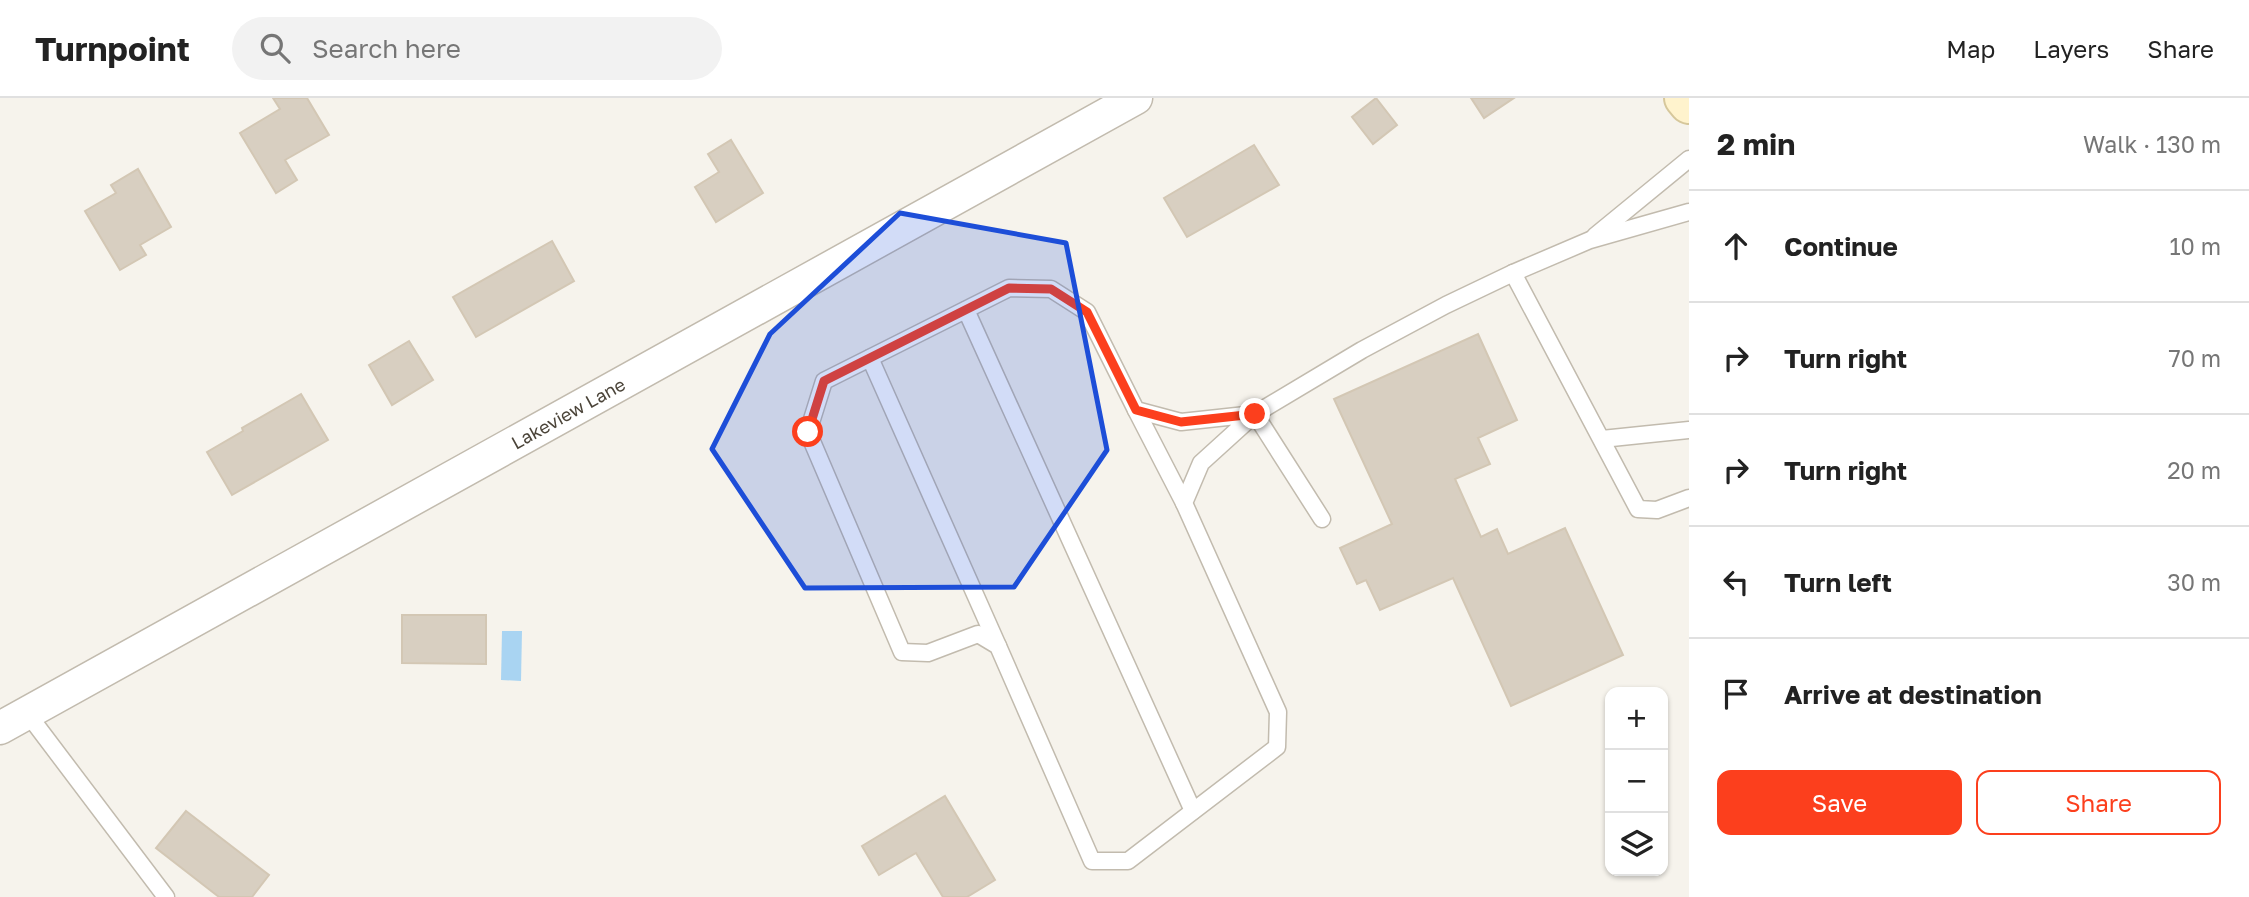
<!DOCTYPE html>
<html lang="en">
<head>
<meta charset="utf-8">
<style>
	body { margin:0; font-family:"Golos Text",sans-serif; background:#f2f2f2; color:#222 }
	.controls { position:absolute; right:21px; bottom:21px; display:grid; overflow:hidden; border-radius:14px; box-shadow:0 2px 5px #0004 }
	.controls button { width:63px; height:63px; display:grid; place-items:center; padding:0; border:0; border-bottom:2px solid #e0e0e0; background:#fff; color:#222; font:35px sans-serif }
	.stop { position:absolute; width:21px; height:21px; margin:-16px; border:5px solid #fc3f1d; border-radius:50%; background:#fff }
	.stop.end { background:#fc3f1d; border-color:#fff; box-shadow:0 2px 7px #0008 }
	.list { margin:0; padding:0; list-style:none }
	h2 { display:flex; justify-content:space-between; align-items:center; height:91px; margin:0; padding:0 28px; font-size:30px }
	h2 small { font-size:23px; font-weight:400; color:#767676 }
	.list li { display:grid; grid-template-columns:46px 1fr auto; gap:21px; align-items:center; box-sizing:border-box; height:112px; padding:0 28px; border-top:2px solid #e0e0e0 }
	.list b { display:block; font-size:26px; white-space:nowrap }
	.list em { font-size:23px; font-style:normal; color:#767676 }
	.actions { display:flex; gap:14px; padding:21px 28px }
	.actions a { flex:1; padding:16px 0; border:2px solid #fc3f1d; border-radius:14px; text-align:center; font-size:24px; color:#fc3f1d }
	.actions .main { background:#fc3f1d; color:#fff }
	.icon { flex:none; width:38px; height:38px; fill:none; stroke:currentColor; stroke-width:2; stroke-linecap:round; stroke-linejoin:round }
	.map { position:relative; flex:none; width:1689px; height:799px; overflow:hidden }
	header { display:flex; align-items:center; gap:42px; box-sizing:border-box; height:98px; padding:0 35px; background:#fff; border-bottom:2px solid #e0e0e0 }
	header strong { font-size:33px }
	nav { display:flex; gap:38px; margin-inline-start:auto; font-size:24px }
	.search { width:490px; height:63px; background:#f2f2f2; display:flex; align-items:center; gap:18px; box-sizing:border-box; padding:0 24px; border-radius:38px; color:#767676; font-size:26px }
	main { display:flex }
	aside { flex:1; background:#fff }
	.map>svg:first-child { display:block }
	.water { fill:#a9d4f2 }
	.building { fill:#d8cfc1; stroke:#d3c7b4; stroke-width:2 }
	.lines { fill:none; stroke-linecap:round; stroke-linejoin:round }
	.service-casing { stroke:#c2bbae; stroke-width:19 }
	.minor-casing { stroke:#c2bbae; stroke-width:35 }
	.secondary-casing { stroke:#d6c79b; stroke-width:42 }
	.service { stroke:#fff; stroke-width:16 }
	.minor { stroke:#fff; stroke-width:32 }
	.secondary { stroke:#fff3cd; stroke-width:38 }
	.route { stroke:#fc3f1d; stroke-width:9 }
	.marked { fill:#1d4ed8; fill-opacity:0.2; stroke:#1d4ed8; stroke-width:5; stroke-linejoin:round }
	.labels { text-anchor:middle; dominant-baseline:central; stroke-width:7; stroke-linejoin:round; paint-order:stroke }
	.street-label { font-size:18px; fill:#4b4439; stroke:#fff }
</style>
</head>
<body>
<header>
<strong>Turnpoint</strong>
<div class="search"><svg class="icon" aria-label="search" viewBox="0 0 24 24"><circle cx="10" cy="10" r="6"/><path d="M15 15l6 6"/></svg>Search here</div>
<nav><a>Map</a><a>Layers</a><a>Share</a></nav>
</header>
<main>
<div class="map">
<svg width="1689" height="799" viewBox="0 0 1689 799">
	<rect width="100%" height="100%" fill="#f6f3ec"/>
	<!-- water -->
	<polygon class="water" points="502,533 522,533 521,583 501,582"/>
	<!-- building -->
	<g class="building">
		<polygon points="273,0 307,0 329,37 285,62 297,82 276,95 240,35 280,11"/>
		<polygon points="1376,0 1397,27 1373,46 1352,19"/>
		<polygon points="1471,0 1514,0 1484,20"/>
		<polygon points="731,42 763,95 716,124 695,89 719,74 708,56"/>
		<polygon points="1254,47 1279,87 1187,139 1164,100"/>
		<polygon points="138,71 171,129 140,147 146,157 120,172 85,113 116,95 111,87"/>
		<polygon points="552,143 574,183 476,239 453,199"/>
		<polygon points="1478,236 1517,322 1478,340 1490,366 1455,381 1481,439 1497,431 1508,456 1565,430 1623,557 1511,608 1453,480 1380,512 1366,482 1357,486 1340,450 1392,426 1334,301"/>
		<polygon points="409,243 433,282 392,307 369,267"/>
		<polygon points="301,296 328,342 232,397 207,354 243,333 242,330"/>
		<polygon points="402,517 486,517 486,566 402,565"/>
		<polygon points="945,698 995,782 967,799 943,799 916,755 879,777 862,748"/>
		<polygon points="186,713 269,777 252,799 219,799 156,750"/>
	</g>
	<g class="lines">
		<defs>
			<g id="service">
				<polyline points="1595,138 1689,61"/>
				<polyline points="1513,175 1638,411 1657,412 1689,400"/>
				<polyline points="966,212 1193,713"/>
				<polyline points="870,260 998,548"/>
				<polyline points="1136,312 1184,405"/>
				<polyline points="1255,316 1181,324 1136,312 1087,214 1051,191 1009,190 824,283 808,334 902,554 928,555 978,536 998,548 1092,763 1128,763 1277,649 1278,614 1184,405 1201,365 1255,316 1362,252 1446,207 1513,175 1590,142 1689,114"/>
				<polyline points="1255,316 1322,421"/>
				<polyline points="1602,341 1689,332"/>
				<polyline points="27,615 166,799"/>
			</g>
			<polyline id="minor" points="0,630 1136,0"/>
			<polyline id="secondary" points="1684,0 1689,6"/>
		</defs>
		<!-- service casing -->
		<use href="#service" class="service-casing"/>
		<!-- minor casing -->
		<use href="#minor" class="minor-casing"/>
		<!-- secondary casing -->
		<use href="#secondary" class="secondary-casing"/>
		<!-- service -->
		<use href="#service" class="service"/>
		<!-- minor -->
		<use href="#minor" class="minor"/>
		<!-- secondary -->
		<use href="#secondary" class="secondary"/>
	</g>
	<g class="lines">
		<!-- route -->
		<polyline class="route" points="808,334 824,283 1009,190 1051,191 1087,214 1136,312 1181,324 1255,316"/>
	</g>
	<!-- marked area -->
	<path class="marked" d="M900,115L1066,145L1107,352L1014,489L805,490L712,351L770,236Z"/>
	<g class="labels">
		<!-- street labels -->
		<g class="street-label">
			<text transform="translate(568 315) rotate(-29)">Lakeview Lane</text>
		</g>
	</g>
</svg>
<div class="controls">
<button>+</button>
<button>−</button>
<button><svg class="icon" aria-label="layers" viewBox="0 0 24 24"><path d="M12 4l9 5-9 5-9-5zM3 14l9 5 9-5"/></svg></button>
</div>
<div class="stop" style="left:808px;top:334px"></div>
<div class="stop end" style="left:1255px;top:316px"></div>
</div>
<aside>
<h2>2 min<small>Walk · 130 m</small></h2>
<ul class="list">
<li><svg class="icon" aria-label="ahead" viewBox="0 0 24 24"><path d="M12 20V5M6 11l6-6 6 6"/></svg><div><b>Continue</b></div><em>10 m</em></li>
<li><svg class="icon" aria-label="right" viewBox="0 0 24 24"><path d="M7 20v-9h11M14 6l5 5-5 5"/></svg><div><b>Turn right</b></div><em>70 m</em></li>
<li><svg class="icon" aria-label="right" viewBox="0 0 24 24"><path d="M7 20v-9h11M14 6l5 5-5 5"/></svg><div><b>Turn right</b></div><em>20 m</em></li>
<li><svg class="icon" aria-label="left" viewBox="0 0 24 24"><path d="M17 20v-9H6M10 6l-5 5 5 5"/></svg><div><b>Turn left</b></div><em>30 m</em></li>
<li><svg class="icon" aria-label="arrive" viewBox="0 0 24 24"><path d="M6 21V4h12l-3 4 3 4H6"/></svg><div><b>Arrive at destination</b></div></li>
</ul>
<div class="actions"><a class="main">Save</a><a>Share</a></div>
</aside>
</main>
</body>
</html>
